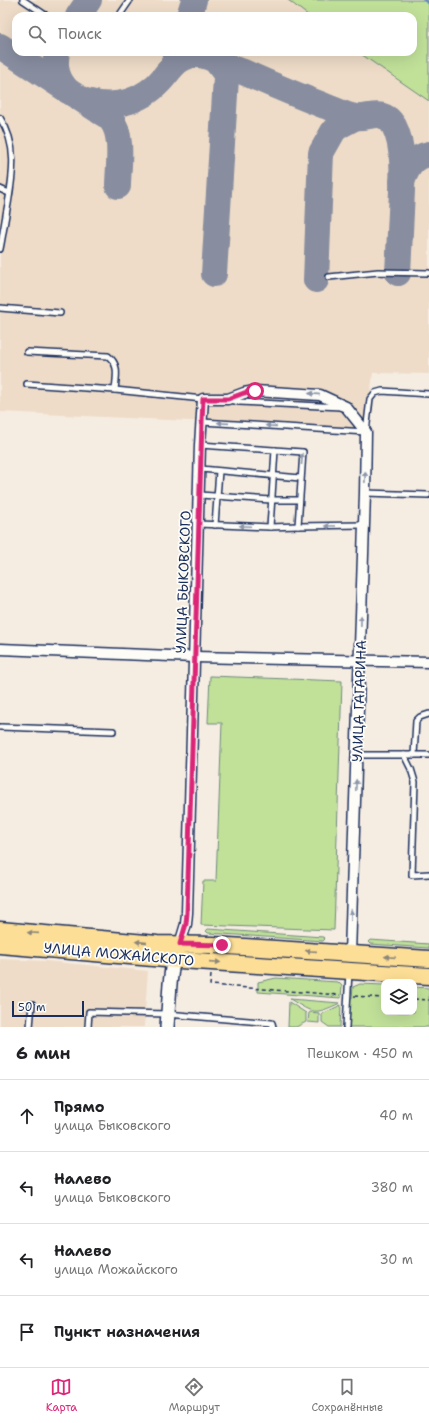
<!DOCTYPE html>
<html lang="ru">
<head>
<meta charset="utf-8">
<style>
	body { margin:0; font-family:"Shantell Sans",sans-serif; background:#f6f6f6; color:#202124 }
	.controls { position:absolute; right:12px; bottom:12px; display:grid; overflow:hidden; border-radius:8px; box-shadow:0 4px 16px #0002 }
	.controls button { width:36px; height:36px; display:grid; place-items:center; padding:0; border:0; border-bottom:1px solid #e0e0e0; background:#fff; color:#202124; font:20px sans-serif }
	.scale { position:absolute; left:12px; bottom:10px; width:72px; box-sizing:border-box; padding-left:4px; border:2px solid #1b2f5e; border-top:0; font-size:11px; line-height:14px; white-space:nowrap; color:#1b2f5e; -webkit-text-stroke:3px #fdfcf7; paint-order:stroke }
	.stop { position:absolute; width:12px; height:12px; margin:-9px; border:3px solid #db2777; border-radius:50%; background:#fff }
	.stop.end { background:#db2777; border-color:#fff; box-shadow:0 1px 4px #0008 }
	.list { margin:0; padding:0; list-style:none }
	h2 { display:flex; justify-content:space-between; align-items:center; height:52px; margin:0; padding:0 16px; font-size:17px }
	h2 small { font-size:13px; font-weight:400; color:#757577 }
	.list li { display:grid; grid-template-columns:26px 1fr auto; gap:12px; align-items:center; box-sizing:border-box; height:72px; padding:0 16px; border-top:1px solid #e0e0e0 }
	.list b { display:block; font-size:15px; white-space:nowrap }
	.list p { margin:0; font-size:13px; white-space:nowrap; color:#757577 }
	.list em { font-size:13px; font-style:normal; color:#757577 }
	.icon { flex:none; width:22px; height:22px; fill:none; stroke:currentColor; stroke-width:2; stroke-linecap:round; stroke-linejoin:round }
	.map { position:relative; flex:none; width:429px; height:1027px; overflow:hidden }
	.search { position:absolute; background:#fff; box-shadow:0 4px 16px #0002; left:12px; right:12px; top:12px; height:44px; display:flex; align-items:center; gap:10px; box-sizing:border-box; padding:0 14px; border-radius:12px; color:#757577; font-size:15px }
	.sheet { height:340px; background:#fff }
	nav { display:flex; justify-content:space-around; align-items:center; box-sizing:border-box; height:56px; border-top:1px solid #e0e0e0; background:#fff; font-size:11px; color:#757577 }
	nav a { display:grid; justify-items:center; gap:2px }
	nav .on { color:#db2777 }
	.map>svg:first-child { display:block }
	.built { fill:#eedcc8; fill-rule:evenodd }
	.green { fill:#c1e199; stroke:#6e887c }
	.lines { fill:none; stroke-linecap:round; stroke-linejoin:round }
	.stream { stroke:#638eb7; stroke-width:3 }
	.taxiway { stroke:#888ea0; stroke-width:26 }
	.service-casing { stroke:#1b2f5e; stroke-width:8 }
	.minor-casing { stroke:#1b2f5e; stroke-width:13 }
	.tertiary-casing { stroke:#1b2f5e; stroke-width:16 }
	.primary-casing { stroke:#1b2f5e; stroke-width:19 }
	.path { stroke:#1b2f5e; stroke-width:1.5; stroke-dasharray:4 3; stroke-linecap:butt }
	.service { stroke:#fdfcf7; stroke-width:5 }
	.minor { stroke:#fdfcf7; stroke-width:10 }
	.tertiary { stroke:#fdfcf7; stroke-width:13 }
	.primary { stroke:#fdde96; stroke-width:16 }
	.oneway { fill:#8c96aa }
	.oneway2 { fill:#8c867a }
	.route { stroke:#db2777; stroke-width:5 }
	.labels { text-anchor:middle; dominant-baseline:central; stroke-width:3.5; stroke-linejoin:round; paint-order:stroke }
	.street-label { font-size:14px; fill:#1b2f5e; stroke:#fdfcf7 }
</style>
</head>
<body>
<div class="map">
<svg width="429" height="1027" viewBox="0 0 429 1027">
	<rect width="100%" height="100%" fill="#f6ede2"/>
	<filter id="ink" filterUnits="userSpaceOnUse"><feTurbulence type="fractalNoise" baseFrequency=".025" numOctaves="2"/><feDisplacementMap in="SourceGraphic" scale="8" xChannelSelector="R" yChannelSelector="G"/><feConvolveMatrix kernelMatrix="1 2 1 2 8 2 1 2 1" color-interpolation-filters="sRGB"/></filter>
	<g filter="url(#ink)">
		<!-- built -->
		<g class="built">
			<path d="M0,0H429V374L373,373L366,432L209,422L0,412ZM16,16H413V52H16Z"/>
			<polygon points="0,959 46,961 148,971 144,1027 0,1027"/>
		</g>
		<!-- green -->
		<g class="green">
			<polygon points="288,0 429,0 429,101 358,52 413,52 413,16 309,16"/>
			<polygon points="210,676 342,681 334,930 201,925 203,881 216,881 222,723 208,723"/>
			<polygon points="208,929 323,937 325,939 323,941 208,933 206,931"/>
			<polygon points="370,940 429,944 429,948 370,944 368,942"/>
			<polygon points="276,978 338,982 342,986 341,998 258,992 258,982"/>
			<polygon points="360,984 384,985 384,1012 414,1012 414,987 429,988 429,1027 348,1027 350,998 352,998 353,987"/>
			<path d="M290,999L340,1003C314,1015 314,1014 290,999Z"/>
			<polygon points="289,1002 306,1013 306,1022 296,1027 288,1027"/>
			<polygon points="341,1005 340,1027 329,1027 322,1022 322,1014"/>
			<polygon points="309,1012 319,1013 319,1023 308,1022"/>
		</g>
		<g class="lines">
			<!-- stream -->
			<polyline class="stream" points="424,0 429,3"/>
			<!-- taxiway -->
			<g class="taxiway">
				<polyline points="78,16 89,0"/>
				<polyline points="189,16 194,0"/>
				<path d="M0,46L99,111C103,114 108,116 111,120C124,135 118,168 118,186"/>
				<path d="M57,52C54,68 57,79 68,91"/>
				<path d="M172,67C180,58 192,53 204,56C216,59 229,67 241,71C268,83 296,95 325,106C334,109 347,116 356,117C369,119 383,107 394,126C406,149 402,186 401,212C400,232 399,252 398,273"/>
				<path d="M86,101C116,110 144,101 164,77C166,74 170,70 172,67C174,63 175,57 177,52"/>
				<path d="M402,182C407,168 413,157 429,154"/>
				<polyline points="214,274 226,78 225,73 216,61"/>
				<polyline points="316,280 321,153 334,130 341,125 356,117"/>
			</g>
			<defs>
				<g id="service">
					<polyline points="23,0 47,16"/>
					<polyline points="119,16 130,0"/>
					<path d="M0,118C18,145 13,174 8,204C5,219 3,234 0,249"/>
					<polyline points="0,189 9,193"/>
					<polyline points="329,277 378,272 429,273"/>
					<polyline points="0,308 60,313"/>
					<path d="M27,352L108,356C120,365 116,377 115,390"/>
					<polyline points="27,384 115,390 203,399"/>
					<polyline points="231,400 239,402 341,407"/>
					<polyline points="202,422 366,432 370,399 375,393 382,391 429,394"/>
					<polyline points="200,445 303,452 298,526"/>
					<polyline points="201,469 300,478"/>
					<polyline points="365,493 428,495"/>
					<polyline points="200,495 271,500 299,500"/>
					<polyline points="198,524 270,527 298,526 363,525"/>
					<polyline points="215,525 219,471"/>
					<polyline points="270,527 275,450"/>
					<polyline points="0,727 113,731"/>
					<polyline points="357,755 429,755"/>
					<polyline points="404,755 411,769 415,782 412,875 429,874"/>
					<polyline points="414,755 416,721 420,717 429,714"/>
					<polyline points="30,1027 32,1004"/>
					<polyline points="88,1027 89,1012 167,1014 272,1023 273,1027"/>
					<polyline points="346,1027 349,972"/>
				</g>
				<g id="minor">
					<polyline points="0,649 195,657 429,662"/>
					<polyline points="180,944 186,924 187,913 200,445 203,399 228,399 244,393 255,391 320,395 346,407 366,432 365,493 350,954"/>
				</g>
				<polyline id="tertiary" points="167,1027 170,984 172,968 178,952"/>
				<g id="primary">
					<polyline points="0,930 157,944 213,945 429,959"/>
					<polyline points="0,945 165,959 429,976"/>
				</g>
			</defs>
			<!-- service casing -->
			<use href="#service" class="service-casing"/>
			<!-- minor casing -->
			<use href="#minor" class="minor-casing"/>
			<!-- tertiary casing -->
			<use href="#tertiary" class="tertiary-casing"/>
			<!-- primary casing -->
			<use href="#primary" class="primary-casing"/>
			<!-- path -->
			<g class="path">
				<polyline points="211,975 210,985 340,995"/>
				<polyline points="354,996 384,998"/>
				<polyline points="414,999 429,1000"/>
			</g>
			<!-- service -->
			<use href="#service" class="service"/>
			<!-- minor -->
			<use href="#minor" class="minor"/>
			<!-- tertiary -->
			<use href="#tertiary" class="tertiary"/>
			<!-- primary -->
			<use href="#primary" class="primary"/>
		</g>
		<!-- one-way arrows -->
		<defs><path id="oneway-solid" d="M-6-.8H1V-3.2L6.5 0L1 3.2V.8H-6Z"/></defs>
		<g class="oneway">
			<use href="#oneway-solid" transform="translate(314 394) rotate(-174)"/>
			<use href="#oneway-solid" transform="translate(223 423) rotate(-176)"/>
			<use href="#oneway-solid" transform="translate(271 426) rotate(-176)"/>
			<use href="#oneway-solid" transform="translate(302 459) rotate(-85)"/>
			<use href="#oneway-solid" transform="translate(365 477) rotate(-89)"/>
			<use href="#oneway-solid" transform="translate(245 526) rotate(-178)"/>
			<use href="#oneway-solid" transform="translate(330 526) rotate(180)"/>
			<use href="#oneway-solid" transform="translate(361 621) rotate(-89)"/>
			<use href="#oneway-solid" transform="translate(356 785) rotate(-88)"/>
			<use href="#oneway-solid" transform="translate(351 915) rotate(-88)"/>
		</g>
		<g class="oneway2">
			<use href="#oneway-solid" transform="translate(33 933) rotate(-176)"/>
			<use href="#oneway-solid" transform="translate(141 942) rotate(-175)"/>
			<use href="#oneway-solid" transform="translate(311 951) rotate(-176)"/>
			<use href="#oneway-solid" transform="translate(390 957) rotate(-176)"/>
			<use href="#oneway-solid" transform="translate(215 962) rotate(4)"/>
		</g>
	</g>
	<g class="lines" filter="url(#ink)">
		<!-- route -->
		<polyline class="route" points="222,945 180,944 186,924 187,913 202,422 203,399 228,399 244,393 255,391"/>
	</g>
	<g class="labels">
		<!-- street labels -->
		<g class="street-label">
			<text transform="translate(183 582) rotate(-88)">УЛИЦА БЫКОВСКОГО</text>
			<text transform="translate(359 701) rotate(-88)">УЛИЦА ГАГАРИНА</text>
			<text transform="translate(119 954) rotate(5)">УЛИЦА МОЖАЙСКОГО</text>
		</g>
	</g>
</svg>
<div class="controls">
<button><svg class="icon" aria-label="layers" viewBox="0 0 24 24"><path d="M12 4l9 5-9 5-9-5zM3 14l9 5 9-5"/></svg></button>
</div>
<div class="scale">50 m</div>
<div class="stop" style="left:255px;top:391px"></div>
<div class="stop end" style="left:222px;top:945px"></div>
<div class="search"><svg class="icon" aria-label="search" viewBox="0 0 24 24"><circle cx="10" cy="10" r="6"/><path d="M15 15l6 6"/></svg>Поиск</div>
</div>
<section class="sheet">
<h2>6 мин<small>Пешком · 450 m</small></h2>
<ul class="list">
<li><svg class="icon" aria-label="ahead" viewBox="0 0 24 24"><path d="M12 20V5M6 11l6-6 6 6"/></svg><div><b>Прямо</b><p>улица Быковского</p></div><em>40 m</em></li>
<li><svg class="icon" aria-label="left" viewBox="0 0 24 24"><path d="M17 20v-9H6M10 6l-5 5 5 5"/></svg><div><b>Налево</b><p>улица Быковского</p></div><em>380 m</em></li>
<li><svg class="icon" aria-label="left" viewBox="0 0 24 24"><path d="M17 20v-9H6M10 6l-5 5 5 5"/></svg><div><b>Налево</b><p>улица Можайского</p></div><em>30 m</em></li>
<li><svg class="icon" aria-label="arrive" viewBox="0 0 24 24"><path d="M6 21V4h12l-3 4 3 4H6"/></svg><div><b>Пункт назначения</b></div></li>
</ul>
</section>
<nav>
<a class="on"><svg class="icon" aria-label="map" viewBox="0 0 24 24"><path d="M3 6l6-2 6 2 6-2v14l-6 2-6-2-6 2zM9 4v14M15 6v14"/></svg>Карта</a>
<a><svg class="icon" aria-label="directions" viewBox="0 0 24 24"><path d="M12 3l9 9-9 9-9-9zM9 14v-3h6M13 9l2 2-2 2"/></svg>Маршрут</a>
<a><svg class="icon" aria-label="saved" viewBox="0 0 24 24"><path d="M7 4h10v16l-5-4-5 4z"/></svg>Сохранённые</a>
</nav>
</body>
</html>
